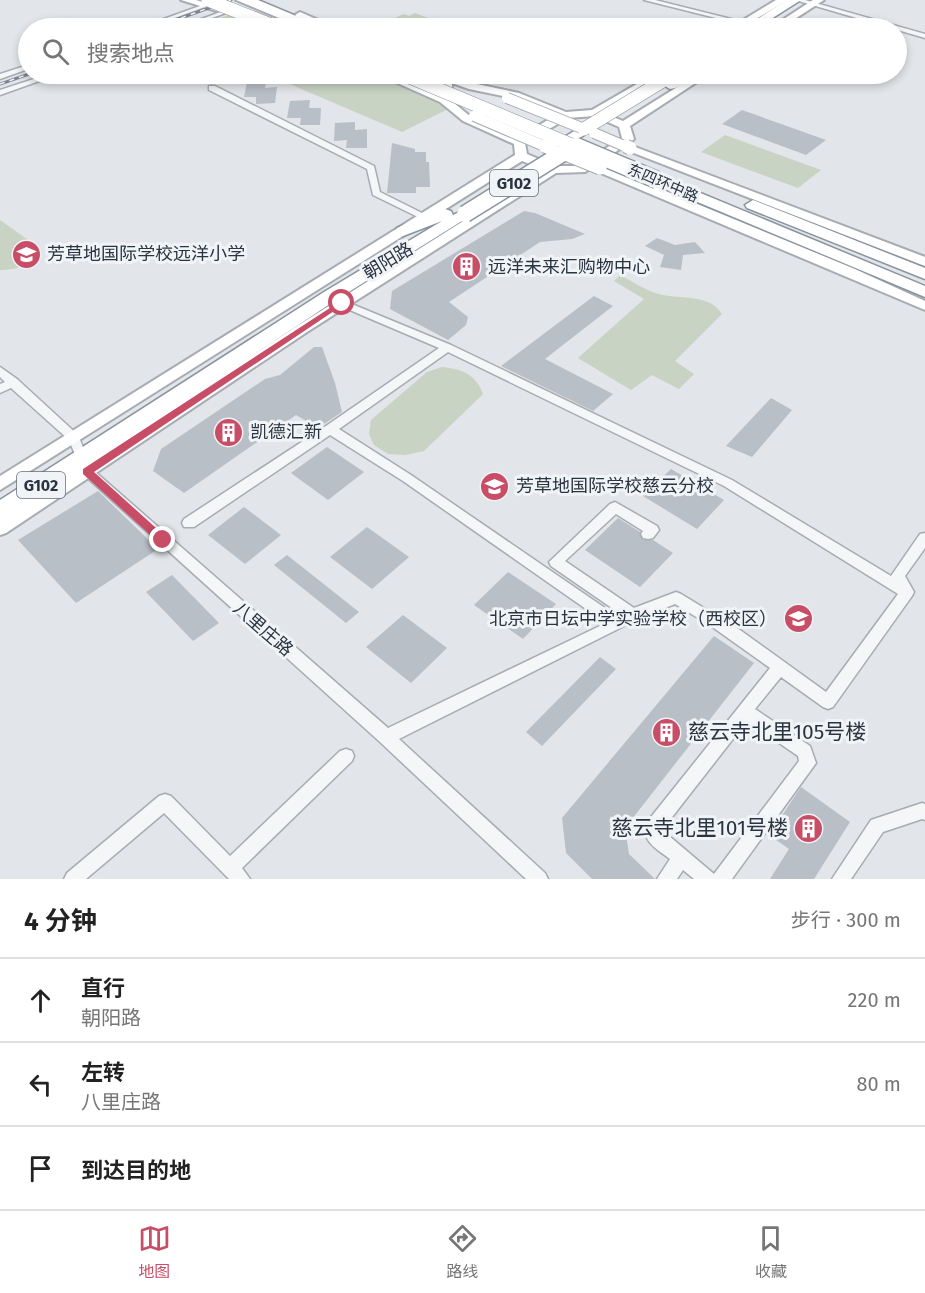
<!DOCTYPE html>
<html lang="zh">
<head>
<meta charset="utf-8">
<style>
	body { margin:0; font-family:"Fira Sans","Noto Sans SC",sans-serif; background:#f6f6f6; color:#222 }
	.stop { position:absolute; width:18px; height:18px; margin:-14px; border:4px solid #c84e68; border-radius:50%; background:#fff }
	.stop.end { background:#c84e68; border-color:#fff; box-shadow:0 2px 6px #0008 }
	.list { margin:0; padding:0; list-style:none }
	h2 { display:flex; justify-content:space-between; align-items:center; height:78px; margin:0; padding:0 24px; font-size:26px }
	h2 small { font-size:20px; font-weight:400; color:#767676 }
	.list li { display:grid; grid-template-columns:39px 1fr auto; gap:18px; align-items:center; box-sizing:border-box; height:84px; padding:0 24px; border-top:2px solid #e0e0e0 }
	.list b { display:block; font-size:22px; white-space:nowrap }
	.list p { margin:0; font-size:20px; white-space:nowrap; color:#767676 }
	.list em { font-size:20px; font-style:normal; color:#767676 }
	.icon { flex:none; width:33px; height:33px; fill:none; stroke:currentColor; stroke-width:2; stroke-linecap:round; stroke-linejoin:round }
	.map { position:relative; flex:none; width:925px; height:879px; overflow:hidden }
	.search { position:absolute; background:#fff; box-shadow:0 3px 9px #0003; left:18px; right:18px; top:18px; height:66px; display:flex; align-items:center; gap:15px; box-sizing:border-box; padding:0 21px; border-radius:33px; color:#767676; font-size:22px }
	.sheet { height:330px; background:#fff }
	nav { display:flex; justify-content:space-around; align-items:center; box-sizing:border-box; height:84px; border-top:2px solid #e0e0e0; background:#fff; font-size:16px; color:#767676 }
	nav a { display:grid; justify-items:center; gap:3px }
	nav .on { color:#c84e68 }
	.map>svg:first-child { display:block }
	.green { fill:#c8d3c3 }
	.building { fill:#b9bfc6 }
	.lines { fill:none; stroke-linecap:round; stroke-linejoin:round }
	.street-casing { stroke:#a7acb3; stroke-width:3 }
	.secondary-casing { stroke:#a7acb3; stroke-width:4 }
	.highway-casing { stroke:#8a949f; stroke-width:3 }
	.street { fill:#f4f6f8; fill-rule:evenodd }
	.secondary { fill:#fff; fill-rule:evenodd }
	.highway { fill:#fff; fill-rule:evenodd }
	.rail-casing { stroke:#7c8692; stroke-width:3 }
	.rail { stroke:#f1f4f7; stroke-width:1.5; stroke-dasharray:5; stroke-linecap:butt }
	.secondary-bridge-far1-casing { stroke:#a7acb3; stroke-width:12; stroke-linecap:butt }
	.secondary-bridge-casing { stroke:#a7acb3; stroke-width:15; stroke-linecap:butt }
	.highway-bridge-far1-casing { stroke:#8a949f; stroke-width:14; stroke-linecap:butt }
	.highway-bridge-casing { stroke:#8a949f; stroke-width:19; stroke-linecap:butt }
	.secondary-bridge-far1 { stroke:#fff; stroke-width:10 }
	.secondary-bridge { stroke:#fff; stroke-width:13 }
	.highway-bridge-far1 { stroke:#fff; stroke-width:13 }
	.highway-bridge { stroke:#fff; stroke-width:16 }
	.route { fill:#c84e68 }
	.labels { text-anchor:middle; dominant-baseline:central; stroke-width:6; stroke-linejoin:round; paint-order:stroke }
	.far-street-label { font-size:15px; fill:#2b3441; stroke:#f1f4f7 }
	.shield { fill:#f1f4f7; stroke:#666e78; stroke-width:1.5 }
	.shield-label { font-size:16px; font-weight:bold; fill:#2b3441 }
	.poi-label { font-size:18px; fill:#2b3441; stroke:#f1f4f7; text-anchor:start }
	.street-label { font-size:18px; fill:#2b3441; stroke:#f1f4f7 }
	.near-poi-label { font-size:21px; fill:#2b3441; stroke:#f1f4f7; text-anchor:start }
</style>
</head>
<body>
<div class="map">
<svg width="925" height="879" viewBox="0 0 925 879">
	<rect width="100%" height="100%" fill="#e2e5e9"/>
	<!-- green -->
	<g class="green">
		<polygon points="415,13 444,24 434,28 371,28 404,14 409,16"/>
		<polygon points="229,15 262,28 193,28"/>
		<polygon points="277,74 371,74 441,101 448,109 402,132 271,76"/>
		<polygon points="725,135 821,170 798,188 701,152"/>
		<path d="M0,220L38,247C40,265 14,270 0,270Z"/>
		<path d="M620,275C632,281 646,291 659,294C680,300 709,293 722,314L675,361L694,374L679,389L652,375L631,390L578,358L644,299L614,281Z"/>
		<path d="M442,367C461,369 476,374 483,394L424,451L405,455L388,454L374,445L369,434L371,420L427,372Z"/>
	</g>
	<!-- building -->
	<g class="building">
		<polygon points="266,81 265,88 277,87 275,103 256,104 256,97 244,97 247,82"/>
		<polygon points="310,100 309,108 321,108 320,125 300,125 301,118 287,118 290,101"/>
		<polygon points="742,110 826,140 806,155 722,124"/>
		<polygon points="355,122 355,130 367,129 367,148 346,148 347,140 334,141 335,123"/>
		<polygon points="392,143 415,149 415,152 426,152 426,162 429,162 430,187 416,187 416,193 387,193"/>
		<polygon points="524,211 535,213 585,234 572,239 540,242 449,302 468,317 466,325 448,340 390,309 392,291"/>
		<polygon points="657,238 675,245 695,242 705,253 683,255 681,270 660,267 664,255 645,246"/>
		<polygon points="594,296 613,306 545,359 613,394 593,411 501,366"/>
		<polygon points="314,347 322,347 335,383 342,412 318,428 296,415 184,493 153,471 161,449 265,379 280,375"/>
		<polygon points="771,398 792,410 752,457 726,446"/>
		<polygon points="327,447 364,472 328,500 291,473"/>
		<polygon points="671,469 724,500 697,529 643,496"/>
		<polygon points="98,491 158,549 76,603 18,540"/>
		<polygon points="244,507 281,535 245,564 208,535"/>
		<polygon points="618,518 640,532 643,540 653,540 673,553 640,587 585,550"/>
		<polygon points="367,527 409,557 372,589 330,557"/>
		<polygon points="287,555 359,612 346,623 274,565"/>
		<polygon points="508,572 556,604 523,639 474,605"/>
		<polygon points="172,575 219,623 193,641 146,592"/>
		<polygon points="403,615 447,648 411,683 366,647"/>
		<polygon points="714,636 754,663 625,828 629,854 655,879 592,879 566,853 562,818"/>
		<polygon points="600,657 616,669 542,746 526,732"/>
		<polygon points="801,787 850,822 814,879 770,879 789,849 769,835"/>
	</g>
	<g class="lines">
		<defs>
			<g id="street">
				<polygon points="644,0 655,0 747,23 744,25"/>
				<polygon points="795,0 805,0 925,34 925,38"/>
				<polygon points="208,3 213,4 147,28 139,28"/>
				<polygon points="226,10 231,11 185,28 177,28"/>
				<polygon points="28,65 28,69 0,79 0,74"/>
				<polygon points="49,74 59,74 0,95 0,90"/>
				<polygon points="209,86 215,86 374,166 380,192 430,217 428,219 422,219 373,195 367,169 209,90"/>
				<path d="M342,300L451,345L732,480L891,576L920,534L925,533V548L905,576L914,592L912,596L833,707L828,709L823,707L781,677L755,709L810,746L816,763L732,879H694L683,870L677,879H657L670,859C658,850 639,840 647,822L770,668L711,626L675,604L638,619L399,739L545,873L548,879H526L380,742L83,474L69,440L11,388L0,393V384L5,382L0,377V367L17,379L78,435L92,469L388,728L606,623L403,481L330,435L194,527H184L182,523L184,519L326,426L439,348L338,305L337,303ZM448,352L724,486L898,594L826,692L740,630L681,594L676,592L634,608L565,561L616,514L643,531L641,534L643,538L648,539L653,538L659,530L657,526L615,502L610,504L549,562L551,566L622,615L618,617L411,475L339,429ZM747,721L798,756L799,761L714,874L662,830Z"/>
				<polygon points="346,749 352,751 354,756 352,761 242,868 250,879 229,879 164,813 86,879 64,879 67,873 159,796 165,794 171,796 230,856 340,751"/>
				<polygon points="922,803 925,804 925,820 922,819 883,832 851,879 832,879 871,820"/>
			</g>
			<g id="secondary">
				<polygon points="181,0 196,0 228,10 223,13"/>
				<polygon points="236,0 249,0 315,28 303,28"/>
				<polygon points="776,0 788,0 741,28 730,28"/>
				<polygon points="813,0 824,0 781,28 770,28"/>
				<polygon points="300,12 332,26 334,28 322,28 297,17 295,15"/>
				<path d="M377,74H390L448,98L471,117L518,138L556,115L512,98L469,89L452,83V87L448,88L414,74H427L439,78L433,74H446L472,83L519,93L566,112L592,110L654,74H665L603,113L623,121L698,74H709L630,126L634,139L632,141L585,172L556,173L307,332L6,533L0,535V519L297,326L544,170L522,161L0,490V476L515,155L514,144L463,121L440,102ZM594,116L619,127L622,138L578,166H555L527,154L525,143L568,118Z"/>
				<polygon points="630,145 925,257 925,266 626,150 624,148"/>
				<polygon points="600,164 855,269 925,301 925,310 596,171 594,168"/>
			</g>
			<g id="highway">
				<polygon points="242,0 258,0 325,28 310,28"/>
				<polygon points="787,0 801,0 757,28 743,28"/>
				<polygon points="688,74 706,74 675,88 670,89 663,85"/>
				<polygon points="584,125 591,129 589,132 557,152 552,153 545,149"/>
				<polygon points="657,175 925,286 925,297 652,183 649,180 652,177"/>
				<polygon points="753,200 925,268 925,279 747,208 745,205"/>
				<polygon points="445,209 451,211 453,215 465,209 473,214 336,300 8,517 0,520 0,500 324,292 442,221 403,236 397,234 395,231 397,228"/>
			</g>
		</defs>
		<!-- street casing -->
		<use href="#street" class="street-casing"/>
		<!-- secondary casing -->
		<use href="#secondary" class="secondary-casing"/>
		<!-- highway casing -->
		<use href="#highway" class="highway-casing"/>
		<!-- street -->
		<use href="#street" class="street"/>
		<!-- secondary -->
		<use href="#secondary" class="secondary"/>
		<!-- highway -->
		<use href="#highway" class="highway"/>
		<defs>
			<g id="rail">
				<polyline points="153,28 231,0"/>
				<polyline points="0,84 29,74"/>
			</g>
		</defs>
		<!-- rail casing -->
		<use href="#rail" class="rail-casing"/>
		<!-- rail -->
		<use href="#rail" class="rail"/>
		<defs>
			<g id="secondary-bridge-far1">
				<polyline points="507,98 584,129"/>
				<polyline points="474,116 549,148"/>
				<polyline points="594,133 629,148"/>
			</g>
			<g id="secondary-bridge">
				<polyline points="545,146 552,149"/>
				<polyline points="626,146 630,148"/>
				<polyline points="563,153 600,168"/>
			</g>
			<g id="highway-bridge-far1">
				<polyline points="208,0 279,28"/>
				<polyline points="402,74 579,148"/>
				<polyline points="584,129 661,82"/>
			</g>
			<g id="highway-bridge">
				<polyline points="576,146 657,180"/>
				<polyline points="465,214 563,153"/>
			</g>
		</defs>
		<!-- secondary-bridge-far1 casing -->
		<use href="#secondary-bridge-far1" class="secondary-bridge-far1-casing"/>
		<!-- secondary-bridge casing -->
		<use href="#secondary-bridge" class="secondary-bridge-casing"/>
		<!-- highway-bridge-far1 casing -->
		<use href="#highway-bridge-far1" class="highway-bridge-far1-casing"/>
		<!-- highway-bridge casing -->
		<use href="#highway-bridge" class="highway-bridge-casing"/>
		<!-- secondary-bridge-far1 -->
		<use href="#secondary-bridge-far1" class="secondary-bridge-far1"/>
		<!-- secondary-bridge -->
		<use href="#secondary-bridge" class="secondary-bridge"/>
		<!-- highway-bridge-far1 -->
		<use href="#highway-bridge-far1" class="highway-bridge-far1"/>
		<!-- highway-bridge -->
		<use href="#highway-bridge" class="highway-bridge"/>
	</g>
	<!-- route -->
	<polygon class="route" points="339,302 346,303 94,472 166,537 166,543 159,543 83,474 83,469"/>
	<!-- icons -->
	<defs>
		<symbol id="school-disc" viewBox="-11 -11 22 22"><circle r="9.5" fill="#c84e68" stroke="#f1f4f7"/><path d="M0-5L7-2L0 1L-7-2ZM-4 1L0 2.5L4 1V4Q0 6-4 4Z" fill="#fff"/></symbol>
		<symbol id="building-disc" viewBox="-11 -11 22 22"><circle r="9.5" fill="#c84e68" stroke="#f1f4f7"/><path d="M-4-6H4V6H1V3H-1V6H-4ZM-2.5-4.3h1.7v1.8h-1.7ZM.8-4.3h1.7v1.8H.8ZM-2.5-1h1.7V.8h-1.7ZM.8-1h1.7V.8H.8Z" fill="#fff"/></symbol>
	</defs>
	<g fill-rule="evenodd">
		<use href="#school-disc" x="10" y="238" width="33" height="33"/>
		<use href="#building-disc" x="450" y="250" width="33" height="33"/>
		<use href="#building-disc" x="212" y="416" width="33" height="33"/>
		<use href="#school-disc" x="478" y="470" width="33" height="33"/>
		<use href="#school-disc" x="782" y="602" width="33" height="33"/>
		<use href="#building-disc" x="650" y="716" width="33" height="33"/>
		<use href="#building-disc" x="792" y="812" width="33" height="33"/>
	</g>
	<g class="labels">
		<!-- far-street labels -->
		<g class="far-street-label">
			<text transform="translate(663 183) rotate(23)">东四环中路</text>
		</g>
		<!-- shield labels -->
		<g class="shield">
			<rect x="490" y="170" width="48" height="26" rx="4.5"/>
			<rect x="17" y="472" width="48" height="26" rx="4.5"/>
		</g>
		<g class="shield-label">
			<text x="514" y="183">G102</text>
			<text x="41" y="485">G102</text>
		</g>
		<!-- poi labels -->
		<g class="poi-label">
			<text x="47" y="254">芳草地国际学校远洋小学</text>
			<text x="488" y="267">远洋未来汇购物中心</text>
			<text x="250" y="432">凯德汇新</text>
			<text x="516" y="486">芳草地国际学校慈云分校</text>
			<text x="777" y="619" text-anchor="end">北京市日坛中学实验学校（西校区）</text>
		</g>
		<!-- street labels -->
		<g class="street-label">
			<text transform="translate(388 261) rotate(-31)">朝阳路</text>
			<text transform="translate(263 629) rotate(41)">八里庄路</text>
		</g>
		<!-- near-poi labels -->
		<g class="near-poi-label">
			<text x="688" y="732">慈云寺北里105号楼</text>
			<text x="788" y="828" text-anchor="end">慈云寺北里101号楼</text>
		</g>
	</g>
</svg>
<div class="stop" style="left:342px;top:303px"></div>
<div class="stop end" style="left:163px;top:540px"></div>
<div class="search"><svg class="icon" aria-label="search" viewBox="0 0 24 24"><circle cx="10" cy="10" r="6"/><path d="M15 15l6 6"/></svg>搜索地点</div>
</div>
<section class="sheet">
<h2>4 分钟<small>步行 · 300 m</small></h2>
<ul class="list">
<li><svg class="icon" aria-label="ahead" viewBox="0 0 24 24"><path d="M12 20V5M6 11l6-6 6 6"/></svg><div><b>直行</b><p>朝阳路</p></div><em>220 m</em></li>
<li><svg class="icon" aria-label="left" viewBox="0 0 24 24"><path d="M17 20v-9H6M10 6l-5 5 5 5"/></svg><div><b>左转</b><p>八里庄路</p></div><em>80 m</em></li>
<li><svg class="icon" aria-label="arrive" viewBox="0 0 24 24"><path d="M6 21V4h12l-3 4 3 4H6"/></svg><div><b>到达目的地</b></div></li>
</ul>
</section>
<nav>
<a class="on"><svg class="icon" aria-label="map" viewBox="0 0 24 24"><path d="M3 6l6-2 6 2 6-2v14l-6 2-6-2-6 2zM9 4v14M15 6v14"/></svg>地图</a>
<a><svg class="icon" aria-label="directions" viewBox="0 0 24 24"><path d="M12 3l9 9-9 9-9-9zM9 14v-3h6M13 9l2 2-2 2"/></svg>路线</a>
<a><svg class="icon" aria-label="saved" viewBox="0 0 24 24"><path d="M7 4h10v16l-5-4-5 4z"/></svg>收藏</a>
</nav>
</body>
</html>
